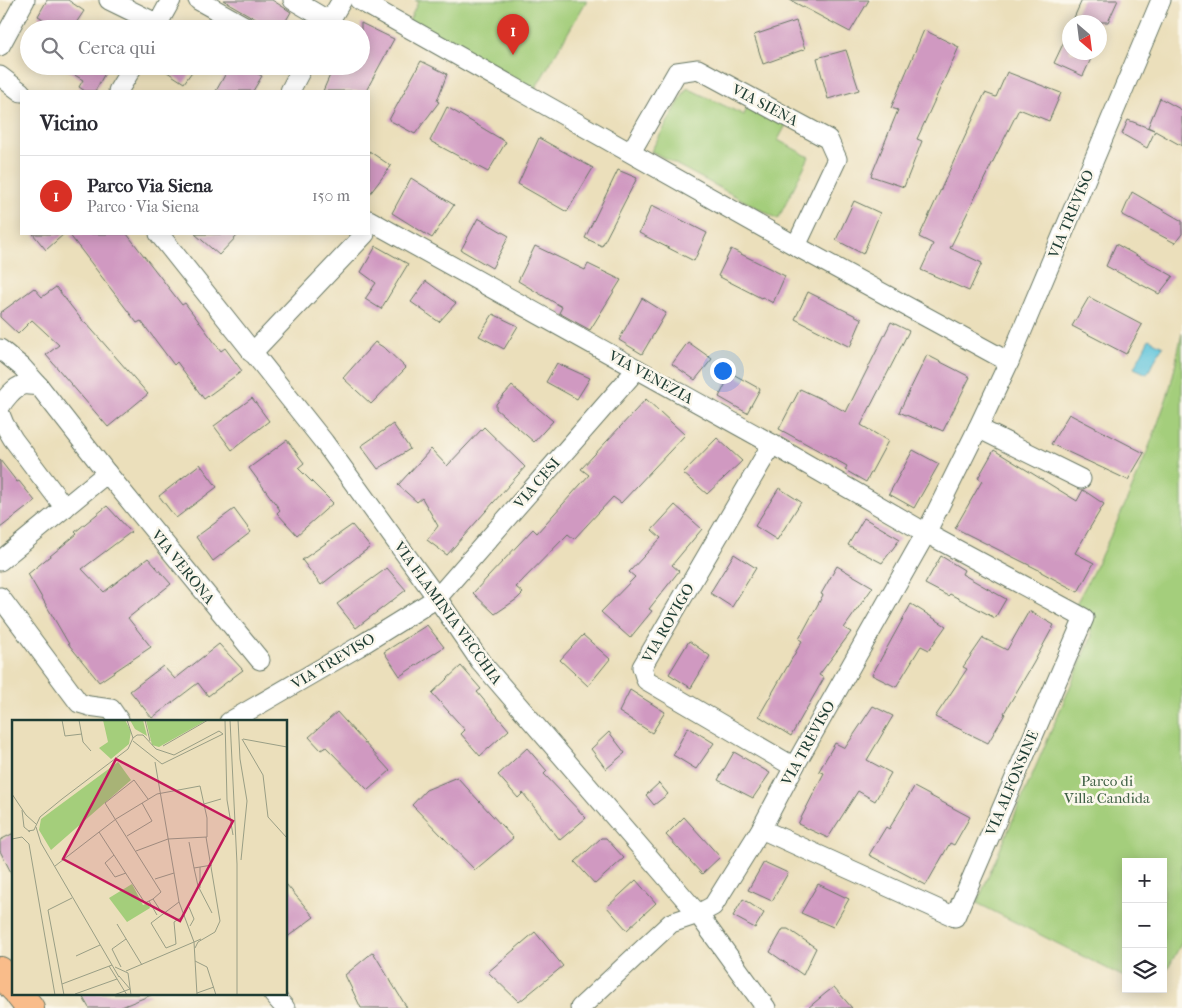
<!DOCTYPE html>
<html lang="it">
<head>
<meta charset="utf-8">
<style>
	body { margin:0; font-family:"IM FELL French Canon",serif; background:#f7f7f7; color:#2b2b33 }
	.controls { position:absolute; right:15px; bottom:15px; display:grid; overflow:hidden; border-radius:0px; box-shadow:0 2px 12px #0003 }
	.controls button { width:45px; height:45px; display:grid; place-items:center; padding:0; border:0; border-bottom:1px solid #e1e1e2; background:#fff; color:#2b2b33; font:25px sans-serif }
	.compass { position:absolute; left:1062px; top:15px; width:45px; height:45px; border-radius:50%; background:#fff; box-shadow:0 2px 12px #0003; rotate:152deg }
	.you { position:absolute; left:722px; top:370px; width:18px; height:18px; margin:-12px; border:4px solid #fff; border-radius:50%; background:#1a73e8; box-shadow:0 0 0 8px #1a73e833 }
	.badge { display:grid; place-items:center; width:32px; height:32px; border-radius:50%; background:#d93025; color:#fff; font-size:16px; font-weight:700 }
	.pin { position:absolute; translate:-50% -41px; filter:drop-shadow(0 1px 2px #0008) }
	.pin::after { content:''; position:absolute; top:26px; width:18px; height:15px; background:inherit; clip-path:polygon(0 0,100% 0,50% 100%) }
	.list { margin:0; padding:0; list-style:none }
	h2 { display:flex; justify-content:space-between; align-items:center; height:65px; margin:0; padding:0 20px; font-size:21px }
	h2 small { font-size:16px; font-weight:400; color:#7c7c81 }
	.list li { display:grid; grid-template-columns:32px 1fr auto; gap:15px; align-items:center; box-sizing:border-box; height:80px; padding:0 20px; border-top:1px solid #e1e1e2 }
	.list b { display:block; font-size:19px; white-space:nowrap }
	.list p { margin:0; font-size:16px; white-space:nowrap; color:#7c7c81 }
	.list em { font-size:16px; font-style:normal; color:#7c7c81 }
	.icon { flex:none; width:28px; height:28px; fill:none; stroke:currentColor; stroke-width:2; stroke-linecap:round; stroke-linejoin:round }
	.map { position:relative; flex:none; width:1182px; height:1008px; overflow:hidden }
	.search { position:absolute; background:#fff; box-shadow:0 2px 12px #0003; left:20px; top:20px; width:350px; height:55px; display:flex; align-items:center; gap:12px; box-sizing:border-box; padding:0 18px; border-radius:28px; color:#7c7c81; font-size:19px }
	.panel { position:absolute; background:#fff; box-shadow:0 2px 12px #0003; left:20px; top:90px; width:350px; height:145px; border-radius:0px }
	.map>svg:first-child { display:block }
	.green { fill:#a4ce7b; stroke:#628658 }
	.water { fill:#5ec4db; stroke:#3e8088 }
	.building { fill:#d099c1 }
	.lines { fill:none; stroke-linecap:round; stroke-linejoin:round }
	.street-casing { stroke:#667663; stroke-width:21 }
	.highway-casing { stroke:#667663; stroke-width:30 }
	.street { stroke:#fff; stroke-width:19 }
	.highway { stroke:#f9bc8a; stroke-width:28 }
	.labels { text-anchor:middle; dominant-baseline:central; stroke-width:5; stroke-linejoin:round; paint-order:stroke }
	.street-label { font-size:15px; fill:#1f3d34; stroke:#fbf7ec }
	.park-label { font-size:15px; fill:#406146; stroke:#fbf7ec }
	.inset-road { fill:none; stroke:#999e85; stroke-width:1 }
	.view { fill:#c2185b; fill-opacity:0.15; stroke:#c2185b; stroke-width:2.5 }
	.inset-edge { fill:none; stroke:#1f3d34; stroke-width:2.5 }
</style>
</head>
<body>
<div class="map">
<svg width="1182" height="1008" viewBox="0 0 1182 1008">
	<rect width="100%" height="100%" fill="#fbf7ec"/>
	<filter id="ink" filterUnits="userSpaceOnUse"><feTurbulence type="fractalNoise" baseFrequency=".02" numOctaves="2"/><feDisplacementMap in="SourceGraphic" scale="10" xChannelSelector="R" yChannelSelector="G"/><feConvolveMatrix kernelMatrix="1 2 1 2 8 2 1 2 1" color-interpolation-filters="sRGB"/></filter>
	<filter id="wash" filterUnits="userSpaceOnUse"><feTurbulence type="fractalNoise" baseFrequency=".0096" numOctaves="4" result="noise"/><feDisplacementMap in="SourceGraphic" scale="20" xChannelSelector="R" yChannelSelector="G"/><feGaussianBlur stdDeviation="1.12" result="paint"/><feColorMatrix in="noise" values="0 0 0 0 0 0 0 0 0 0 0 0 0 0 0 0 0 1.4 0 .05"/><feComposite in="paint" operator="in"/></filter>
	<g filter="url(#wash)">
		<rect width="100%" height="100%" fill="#ebdfbb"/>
		<!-- green -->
		<g class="green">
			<polygon points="415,0 587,0 535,89 409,21 418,2"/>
			<polygon points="687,88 744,115 749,102 787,123 778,140 809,157 778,219 651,151"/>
			<path d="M1182,333V942L1163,978V862H1126V978L977,903L1092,636L1088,617L1075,606C1111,539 1143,469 1167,397C1174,376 1177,354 1182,333Z"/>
		</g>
		<!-- water -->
		<polygon class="water" points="1149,339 1163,346 1147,374 1134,368"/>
		<g id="blocks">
			<!-- building -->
			<g class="building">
				<polygon points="47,0 68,0 84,11 72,29 40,29 45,20 38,16"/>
				<polygon points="223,0 272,0 291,12 281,29 273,29"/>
				<polygon points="790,0 869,0 850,32"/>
				<polygon points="1082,0 1118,0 1108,22 1072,22"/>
				<polygon points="796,21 805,49 763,64 754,35"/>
				<polygon points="361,23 394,39 366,91 323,91 334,66 361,66"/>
				<polygon points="1070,29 1070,52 1094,52 1083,76 1054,63"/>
				<polygon points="924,30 959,47 917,139 922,141 904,187 871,176 898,110 891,108"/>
				<polygon points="846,50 859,90 828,99 817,58"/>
				<polygon points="421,61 447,74 437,101 439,102 415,134 389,120"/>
				<polygon points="60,66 109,66 95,91 85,91 79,87 83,80"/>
				<polygon points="158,66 196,66 184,83"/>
				<polygon points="230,66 242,66 262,76 253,91 216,91"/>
				<polygon points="1007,72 1061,93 1049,121 1019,109 950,248 982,263 969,291 921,270 933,244 919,237 985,93 996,97"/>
				<polygon points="1160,98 1182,110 1182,146 1155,131 1147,148 1122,134 1128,120 1154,130 1148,127"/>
				<polygon points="447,107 506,142 488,172 430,141"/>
				<polygon points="539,138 593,168 567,212 518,184"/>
				<polygon points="369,151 391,166 369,195"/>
				<polygon points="618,170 637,178 602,246 585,238"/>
				<polygon points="411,178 454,205 432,238 392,213"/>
				<polygon points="1132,192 1182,221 1182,234 1175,243 1122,215"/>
				<polygon points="854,201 880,213 863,254 836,240"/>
				<polygon points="652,205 707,233 694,261 639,233"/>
				<polygon points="478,218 509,236 492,268 461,250"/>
				<polygon points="33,234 64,234 46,250"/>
				<polygon points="69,234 127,234 182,305 185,303 221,351 225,348 242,371 204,399 177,362 174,365 141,321 137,323"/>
				<polygon points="195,234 239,234 219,255"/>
				<polygon points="1116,244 1173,276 1159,294 1106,266"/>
				<polygon points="376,246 408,264 381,309 365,299 376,283 361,272"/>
				<polygon points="535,246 585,270 588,264 621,280 590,330 559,313 562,307 518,281"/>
				<polygon points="731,249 785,276 773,303 762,297 761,298 718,276"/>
				<polygon points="426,281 456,303 439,322 411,302"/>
				<polygon points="56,287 85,324 86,323 148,394 108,427 46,355 59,345 32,320 18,334 0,317 0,313 34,288 42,297"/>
				<polygon points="808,292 862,319 850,347 795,319"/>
				<polygon points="1089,297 1142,325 1126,354 1072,326"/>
				<polygon points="642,298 666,313 642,354 619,340"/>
				<polygon points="493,314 518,326 504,349 479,336"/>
				<polygon points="891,322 909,331 861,425 888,441 866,482 845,470 847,466 779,429 800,389 828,402 846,412"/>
				<polygon points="375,342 386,349 406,368 371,404 343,378"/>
				<polygon points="688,342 712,359 695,380 672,364"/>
				<polygon points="927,355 970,377 943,431 899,412"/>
				<polygon points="557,363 590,378 577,399 546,382"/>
				<polygon points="731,373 760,389 747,413 719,397"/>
				<polygon points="512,386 553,421 534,442 496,409 496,404"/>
				<polygon points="252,398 269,421 232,450 214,426"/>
				<polygon points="646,399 685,435 621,503 613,497 574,539 568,534 516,587 523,593 517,599 495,614 473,593 533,529 537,533 589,475 581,469"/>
				<polygon points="1069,414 1144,453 1128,480 1051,444"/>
				<polygon points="393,424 410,449 378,469 361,446"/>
				<polygon points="484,427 525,467 447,555 427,540 438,526 422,498 417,502 398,485 431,449 447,466"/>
				<polygon points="717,438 742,461 707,494 683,473"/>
				<polygon points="287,440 304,463 298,468 333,503 297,535 277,513 280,510 249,468"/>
				<polygon points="913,450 939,464 914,508 889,494"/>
				<polygon points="994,450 1077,501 1083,490 1104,504 1075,553 1094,563 1078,592 1041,572 1041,571 955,528 982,481 978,478"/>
				<polygon points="0,460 17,482 19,481 35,501 0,528"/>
				<polygon points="200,464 217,487 176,518 159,496"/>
				<polygon points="779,488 801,502 777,540 755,526"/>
				<polygon points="675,505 702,529 672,565 679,571 649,609 652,611 630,638 601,612 635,577 629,572 661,538 652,530"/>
				<polygon points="107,506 131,532 82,569 104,592 148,558 171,584 128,618 151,647 99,682 70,646 28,574 77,534 75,532"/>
				<polygon points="234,509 251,532 213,561 196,537"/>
				<polygon points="864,518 900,539 882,563 848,545"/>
				<polygon points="352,525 370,547 321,585 302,560"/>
				<polygon points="734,554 756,568 732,607 710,593"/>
				<polygon points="941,556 964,570 962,574 1006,599 995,618 950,594 948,596 925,584"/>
				<polygon points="837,566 873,587 844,628 851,632 819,675 824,678 791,736 759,716 802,641 799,639 823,595 821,594"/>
				<polygon points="387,568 406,590 356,628 337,604"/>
				<polygon points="911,604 946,626 929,650 921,646 896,687 872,675"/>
				<polygon points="1029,611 1054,625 1033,664 1004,713 1005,714 988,743 935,717 967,669 963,667 983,638 1007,650"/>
				<polygon points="427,625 444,647 400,676 384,652"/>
				<polygon points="583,635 610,659 588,686 560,660"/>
				<polygon points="689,641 710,656 691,688 669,674"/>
				<polygon points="219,644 243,670 208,696 198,683 152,718 130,691 163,666 175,679"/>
				<polygon points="461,666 481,689 477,692 509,730 480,756 461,734 465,730 432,693"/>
				<polygon points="630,690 665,712 652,733 619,712"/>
				<polygon points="873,706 893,716 867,760 891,773 875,801 858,791 828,838 798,824 824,773 819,771 835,743 845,748"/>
				<polygon points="337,712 390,771 368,790 326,747 321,750 309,737"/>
				<polygon points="688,727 714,743 696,769 673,755"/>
				<polygon points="609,732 625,753 606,769 591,749"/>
				<polygon points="527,748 547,771 544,774 586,818 560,840 523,793 518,798 498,775"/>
				<polygon points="734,752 770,773 753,798 718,780"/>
				<polygon points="457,777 513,838 475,870 412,805 426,790"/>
				<polygon points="659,783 668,794 654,805 646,795"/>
				<polygon points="914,787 970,817 954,845 950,843 926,885 869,855 886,827 889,829"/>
				<polygon points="684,817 720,857 702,874 666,835"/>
				<polygon points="14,833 14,878 0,851 0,840"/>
				<polygon points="601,838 606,838 624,858 595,884 575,862"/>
				<polygon points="764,862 788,873 772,901 748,890"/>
				<polygon points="636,880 656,903 627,930 607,907"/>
				<polygon points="286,884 314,917 286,938"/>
				<polygon points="818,884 849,899 833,927 801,913"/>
				<polygon points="743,899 764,913 755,928 733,916"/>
				<polygon points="783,929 788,929 816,948 803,975 770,952"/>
				<polygon points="535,932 563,966 519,1002 488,972"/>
				<polygon points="373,952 407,1008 361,1008 345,975"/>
				<polygon points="834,987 852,1008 808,1008 826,993"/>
				<polygon points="81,994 151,994 151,995 119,1008 89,1008"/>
			</g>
		</g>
	</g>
	<g filter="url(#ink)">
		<use href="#blocks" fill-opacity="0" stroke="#667663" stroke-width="1"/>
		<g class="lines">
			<defs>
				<g id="street">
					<polyline points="109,0 158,24"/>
					<polyline points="198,0 250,29"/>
					<polyline points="293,0 329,21"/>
					<polyline points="359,0 796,246 1009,362"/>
					<polyline points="155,29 171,0"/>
					<polyline points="325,29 342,0"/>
					<polyline points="0,46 25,0"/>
					<polyline points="0,76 21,92"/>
					<polyline points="118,91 133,66"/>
					<polyline points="290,91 303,66"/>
					<polyline points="631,152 677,72 698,69 828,139 837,159 796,246"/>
					<polyline points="369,220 772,444 926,533 1084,618 955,917 761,829"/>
					<polyline points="159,234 324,442 437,598 480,661 698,914 766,1008"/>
					<polyline points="0,349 22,367 39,386 107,473"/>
					<polyline points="252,353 365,234"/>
					<path d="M0,407C4,400 14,387 23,385C27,384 35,386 39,386"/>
					<polyline points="0,414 4,424 13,439 65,508"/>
					<polyline points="978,428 1081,479"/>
					<polyline points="772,444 642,667 646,680 794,767"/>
					<polyline points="0,561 107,473 260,660"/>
					<polyline points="0,597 79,703 89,706 111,709 120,722"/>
					<polyline points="229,722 358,647 437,598 637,369"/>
					<polyline points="273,994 285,1008"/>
					<polyline points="580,1008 671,923 698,914 713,906 761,829 794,767 926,533 978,428 1009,362 1161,0"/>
				</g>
				<g id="highway">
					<polyline points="0,971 14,988"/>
					<polyline points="19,994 30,1008"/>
				</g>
			</defs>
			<!-- street casing -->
			<use href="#street" class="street-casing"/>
			<!-- highway casing -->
			<use href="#highway" class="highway-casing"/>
			<!-- street -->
			<use href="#street" class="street"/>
			<!-- highway -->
			<use href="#highway" class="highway"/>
		</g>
	</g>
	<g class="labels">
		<!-- street labels -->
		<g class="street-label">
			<text transform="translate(765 105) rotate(28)">VIA SIENA</text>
			<text transform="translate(1071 214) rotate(-67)">VIA TREVISO</text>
			<text transform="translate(651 377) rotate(29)">VIA VENEZIA</text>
			<text transform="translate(537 483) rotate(-49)">VIA CESI</text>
			<text transform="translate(183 567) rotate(51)">VIA VERONA</text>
			<text transform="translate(448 613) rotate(54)">VIA FLAMINIA VECCHIA</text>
			<text transform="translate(668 623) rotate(-60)">VIA ROVIGO</text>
			<text transform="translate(333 661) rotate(-31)">VIA TREVISO</text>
			<text transform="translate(808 743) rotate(-61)">VIA TREVISO</text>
			<text transform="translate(1012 783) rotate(-67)">VIA ALFONSINE</text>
		</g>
		<!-- park labels -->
		<g class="park-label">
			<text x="1107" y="781">Parco di<tspan x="1107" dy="17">Villa Candida</tspan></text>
		</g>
	</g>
	<!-- overview -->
	<g transform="translate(12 720)">
		<rect width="275" height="275" fill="#ebdfbb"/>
		<path d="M91,0H113L119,11L117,24L99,39L87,28L96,22ZM118,0H131L135,16L123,9ZM134,0H195L147,27L140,25ZM106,42L119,60L39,130L27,110L29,99ZM120,164L131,185L136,183L138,188L115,202L97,178Z" fill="#a4ce7b"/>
		<path class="inset-road" d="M50,0L53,16L70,14M67,0L71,22L79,31M115,0L121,18M133,0L138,21M213,0L215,80L221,115M218,0L225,144V275M226,0L228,39L235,81L229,140M230,19L251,55L256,97L275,118M231,19L275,27M151,26L196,0M143,42L167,182L182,222L185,275M0,74L14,95L24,104M192,84L209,79M10,90L12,107L18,112M24,107L29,123L107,257M16,111L22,110L28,97L50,79L116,29L121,18L125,15H131L144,29L162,35L207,11L211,14L150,44L121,21M87,112L133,183L141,179L149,172L93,83L122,60L136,79M115,116L140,101L130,83M0,119L10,117L17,124L43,275M177,122L182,148L200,145M102,135L93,143L103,157L114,153M43,146L104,99L145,74L188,66L195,98V117L156,119L124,131M182,148L186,166L200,193M143,159L162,153M188,168V147M141,179L150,193M137,181L145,195M167,182L139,203L154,228L164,224L162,202L173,195M177,187L182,199L178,206M105,204L130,245M183,228L186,222L203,212L208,201L194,117M64,236L88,225M183,241L195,247L204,275M97,246L115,275M103,247L116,253L119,275M109,247L100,229L114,219M114,251L189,219M107,256L118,269M50,264L100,245M185,273L202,267M63,274L105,259M52,275L36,190L60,178M102,275L118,269"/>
		<path class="view" d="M104,39L221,101L168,201L51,139Z"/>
		<rect width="275" height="275" class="inset-edge"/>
	</g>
</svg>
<div class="controls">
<button>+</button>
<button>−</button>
<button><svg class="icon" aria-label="layers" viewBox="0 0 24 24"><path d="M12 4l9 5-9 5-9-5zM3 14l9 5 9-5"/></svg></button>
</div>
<svg class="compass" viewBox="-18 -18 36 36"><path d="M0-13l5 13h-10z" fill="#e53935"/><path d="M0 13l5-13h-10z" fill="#7c7c81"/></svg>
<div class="you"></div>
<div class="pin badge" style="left:513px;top:55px">1</div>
<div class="search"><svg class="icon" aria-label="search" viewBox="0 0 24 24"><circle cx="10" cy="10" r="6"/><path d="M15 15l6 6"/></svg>Cerca qui</div>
<section class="panel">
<h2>Vicino<small></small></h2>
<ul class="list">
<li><span class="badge">1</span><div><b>Parco Via Siena</b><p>Parco · Via Siena</p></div><em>150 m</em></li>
</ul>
</section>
</div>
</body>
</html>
